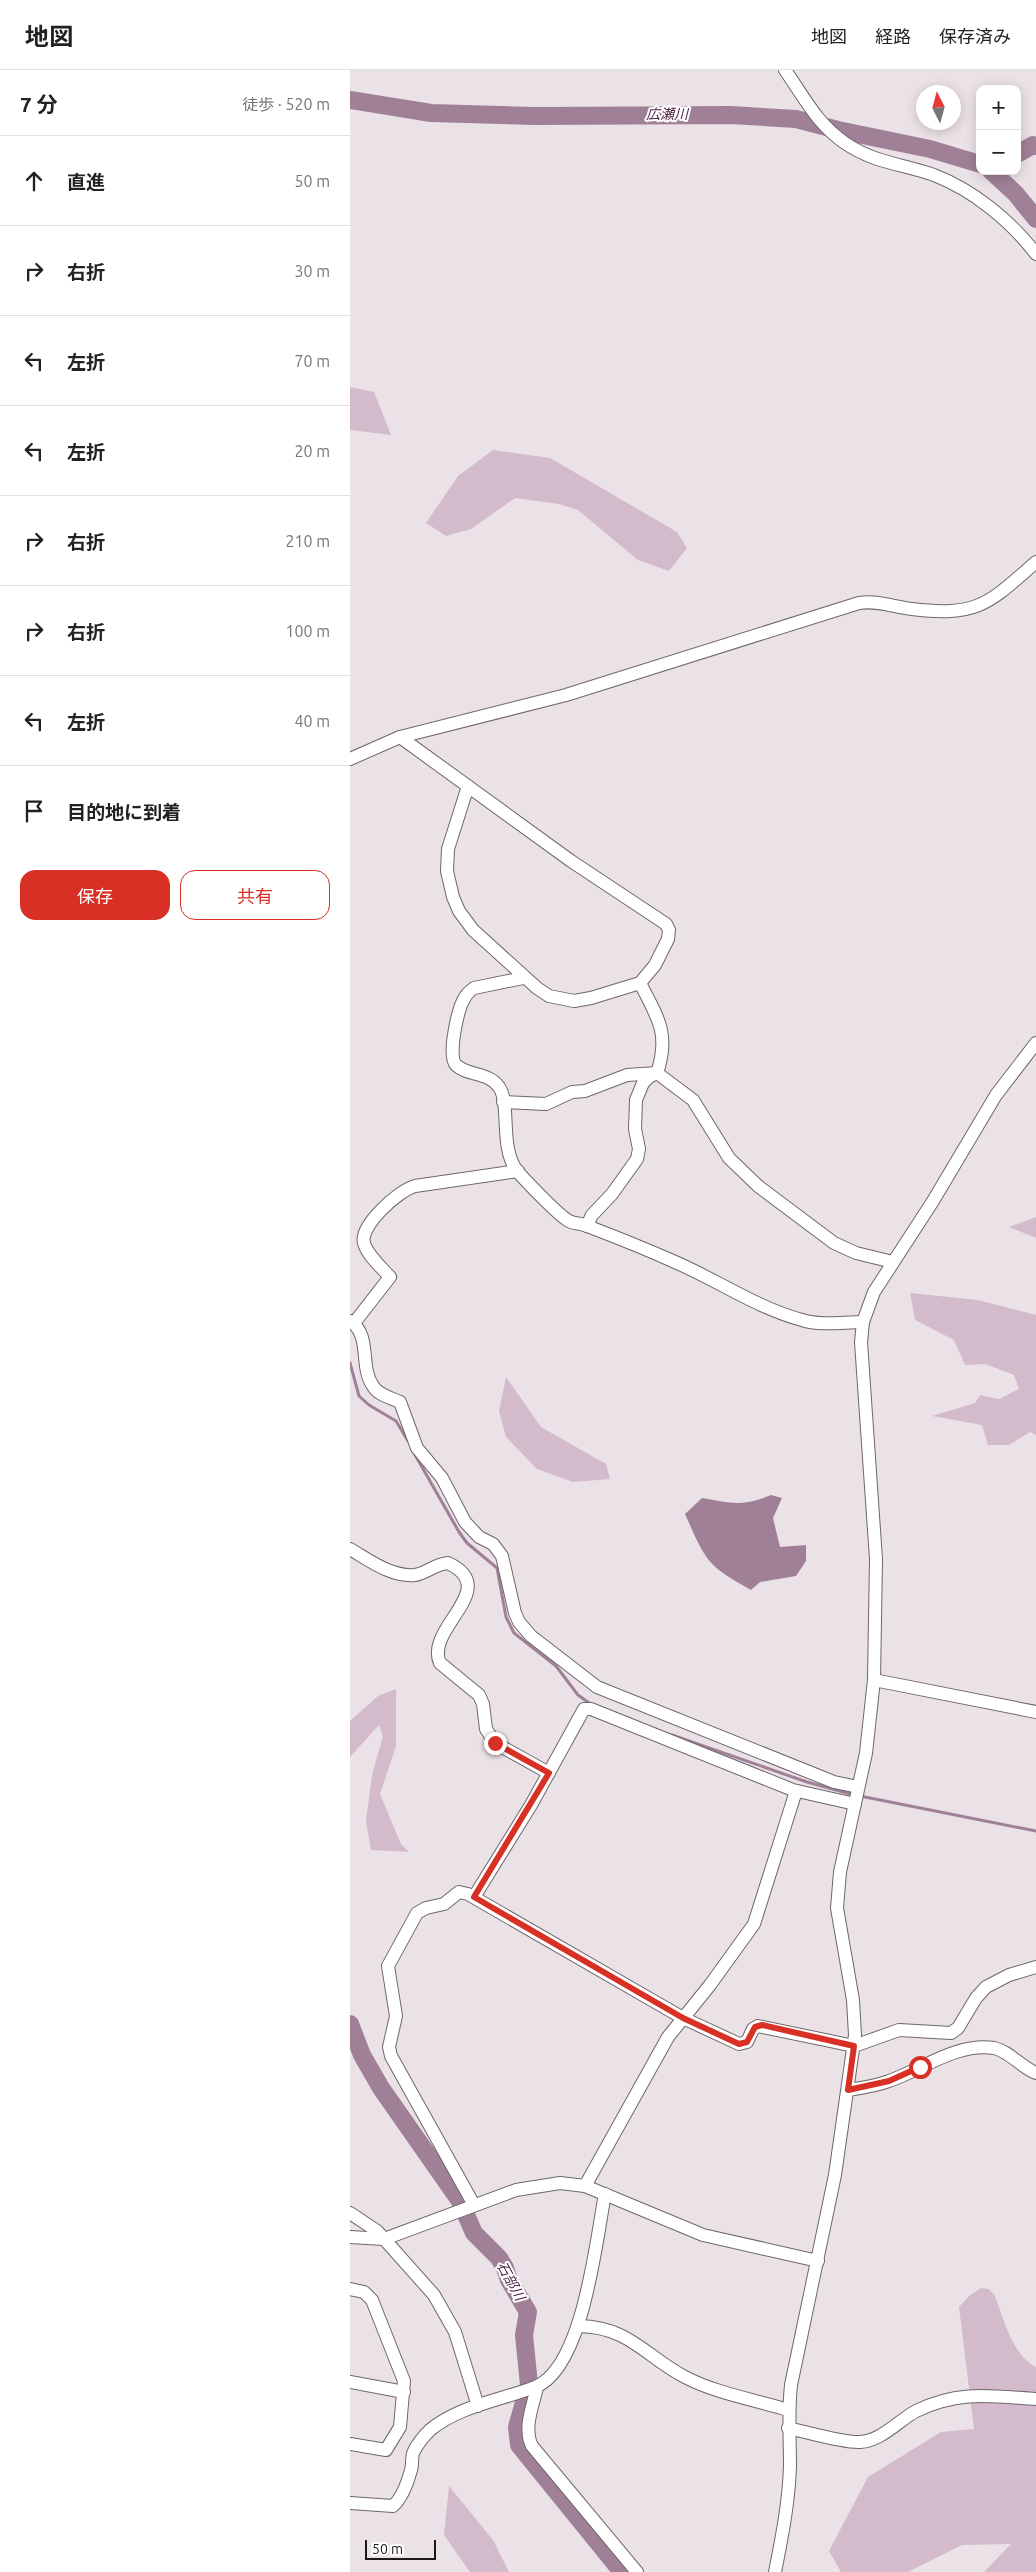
<!DOCTYPE html>
<html lang="ja">
<head>
<meta charset="utf-8">
<style>
	body { margin:0; font-family:Ubuntu,"Noto Sans JP",sans-serif; background:#f6f6f6; color:#222 }
	.controls { position:absolute; right:15px; top:15px; display:grid; overflow:hidden; border-radius:10px; box-shadow:0 2px 12px #0003 }
	.controls button { width:45px; height:45px; display:grid; place-items:center; padding:0; border:0; border-bottom:1px solid #e0e0e0; background:#fff; color:#222; font:25px sans-serif }
	.compass { position:absolute; left:566px; top:15px; width:45px; height:45px; border-radius:50%; background:#fff; box-shadow:0 2px 12px #0003; rotate:354deg }
	.scale { position:absolute; left:15px; bottom:12px; width:71px; box-sizing:border-box; padding-left:5px; border:2px solid #1b181a; border-top:0; font-size:14px; line-height:18px; white-space:nowrap; color:#1b181a; -webkit-text-stroke:4px #fff; paint-order:stroke }
	.stop { position:absolute; width:15px; height:15px; margin:-11px; border:4px solid #d93025; border-radius:50%; background:#fff }
	.stop.end { background:#d93025; border-color:#fff; box-shadow:0 1px 5px #0008 }
	.list { margin:0; padding:0; list-style:none }
	h2 { display:flex; justify-content:space-between; align-items:center; height:65px; margin:0; padding:0 20px; font-size:21px }
	h2 small { font-size:16px; font-weight:400; color:#767676 }
	.list li { display:grid; grid-template-columns:32px 1fr auto; gap:15px; align-items:center; box-sizing:border-box; height:90px; padding:0 20px; border-top:1px solid #e0e0e0 }
	.list b { display:block; font-size:19px; white-space:nowrap }
	.list em { font-size:16px; font-style:normal; color:#767676 }
	.actions { display:flex; gap:10px; padding:15px 20px }
	.actions a { flex:1; padding:11px 0; border:1px solid #d93025; border-radius:15px; text-align:center; font-size:18px; color:#d93025 }
	.actions .main { background:#d93025; color:#fff }
	.icon { flex:none; width:28px; height:28px; fill:none; stroke:currentColor; stroke-width:2; stroke-linecap:round; stroke-linejoin:round }
	.map { position:relative; flex:none; width:686px; height:2502px; overflow:hidden }
	header { display:flex; align-items:center; gap:30px; box-sizing:border-box; height:70px; padding:0 25px; background:#fff; border-bottom:1px solid #e0e0e0 }
	header strong { font-size:24px }
	nav { display:flex; gap:28px; margin-inline-start:auto; font-size:18px }
	main { display:flex }
	aside { flex:1; background:#fff }
	.map>svg:first-child { display:block }
	.green { fill:#d4bbcc }
	.water { fill:#a08097 }
	.lines { fill:none; stroke-linecap:round; stroke-linejoin:round }
	.stream { stroke:#a08097; stroke-width:3 }
	.river { stroke:#a08097; stroke-width:18 }
	.minor-casing { stroke:#6e666b; stroke-width:14 }
	.minor { stroke:#fff; stroke-width:12 }
	.route { stroke:#d93025; stroke-width:6 }
	.labels { text-anchor:middle; dominant-baseline:central; stroke-width:4; stroke-linejoin:round; paint-order:stroke }
	.water-label { font-size:14px; font-style:italic; fill:#4a1f41; stroke:#fff }
</style>
</head>
<body>
<header>
<strong>地図</strong>
<nav><a>地図</a><a>経路</a><a>保存済み</a></nav>
</header>
<main>
<aside>
<h2>7 分<small>徒歩 · 520 m</small></h2>
<ul class="list">
<li><svg class="icon" aria-label="ahead" viewBox="0 0 24 24"><path d="M12 20V5M6 11l6-6 6 6"/></svg><div><b>直進</b></div><em>50 m</em></li>
<li><svg class="icon" aria-label="right" viewBox="0 0 24 24"><path d="M7 20v-9h11M14 6l5 5-5 5"/></svg><div><b>右折</b></div><em>30 m</em></li>
<li><svg class="icon" aria-label="left" viewBox="0 0 24 24"><path d="M17 20v-9H6M10 6l-5 5 5 5"/></svg><div><b>左折</b></div><em>70 m</em></li>
<li><svg class="icon" aria-label="left" viewBox="0 0 24 24"><path d="M17 20v-9H6M10 6l-5 5 5 5"/></svg><div><b>左折</b></div><em>20 m</em></li>
<li><svg class="icon" aria-label="right" viewBox="0 0 24 24"><path d="M7 20v-9h11M14 6l5 5-5 5"/></svg><div><b>右折</b></div><em>210 m</em></li>
<li><svg class="icon" aria-label="right" viewBox="0 0 24 24"><path d="M7 20v-9h11M14 6l5 5-5 5"/></svg><div><b>右折</b></div><em>100 m</em></li>
<li><svg class="icon" aria-label="left" viewBox="0 0 24 24"><path d="M17 20v-9H6M10 6l-5 5 5 5"/></svg><div><b>左折</b></div><em>40 m</em></li>
<li><svg class="icon" aria-label="arrive" viewBox="0 0 24 24"><path d="M6 21V4h12l-3 4 3 4H6"/></svg><div><b>目的地に到着</b></div></li>
</ul>
<div class="actions"><a class="main">保存</a><a>共有</a></div>
</aside>
<div class="map">
<svg width="686" height="2502" viewBox="0 0 686 2502">
	<rect width="100%" height="100%" fill="#ebe2e8"/>
	<!-- green -->
	<g class="green">
		<polygon points="0,317 24,322 41,365 0,360"/>
		<polygon points="143,380 200,388 327,462 337,478 319,501 288,490 228,440 209,434 165,428 121,459 96,466 76,453 108,406"/>
		<polygon points="686,1147 686,1168 659,1157"/>
		<polygon points="560,1223 628,1230 686,1245 686,1365 680,1362 659,1375 638,1375 632,1355 582,1346 625,1333 630,1325 649,1329 669,1319 664,1305 635,1294 615,1295 604,1270 565,1250"/>
		<polygon points="156,1307 191,1357 256,1394 260,1409 223,1412 187,1399 156,1367 149,1341"/>
		<polygon points="46,1619 46,1676 30,1724 51,1774 59,1782 21,1780 16,1751 22,1705 33,1666 29,1655 0,1687 0,1651 28,1626"/>
		<path d="M631,2218L639,2219L645,2226C655,2252 661,2283 686,2297V2502H634L661,2474L612,2475L558,2502H491L479,2481L518,2407L591,2362L624,2359L609,2237L619,2226Z"/>
		<polygon points="99,2416 143,2470 159,2502 120,2502 94,2465"/>
	</g>
	<!-- water -->
	<path class="water" d="M421,1425L432,1428L423,1448L430,1477L456,1475V1491L446,1506L410,1512L401,1520C356,1495 356,1491 335,1444L352,1428C382,1433 392,1437 421,1425Z"/>
	<g class="lines">
		<!-- stream -->
		<g class="stream">
			<polyline points="683,75 686,71"/>
			<polyline points="0,1293 9,1326 19,1335 46,1351 58,1371"/>
			<polyline points="64,1383 109,1462 117,1473 147,1498 156,1547 164,1563 206,1596 228,1625 242,1635"/>
			<polyline points="322,1665 457,1712 504,1725"/>
			<polyline points="510,1726 686,1761"/>
		</g>
		<!-- river -->
		<g class="river">
			<polyline points="0,30 81,43 184,46 381,45 446,49 488,60 580,79 630,94"/>
			<polyline points="667,84 683,75 686,76"/>
			<polyline points="641,101 666,124 686,149"/>
			<polyline points="0,1954 12,1985 31,2018 110,2131 124,2163 149,2188 155,2198 159,2210 178,2242 174,2265 179,2315 167,2357 169,2375 272,2502"/>
		</g>
		<defs>
			<g id="minor">
				<path d="M435,0C454,27 467,54 495,73C524,93 553,94 584,105C623,120 661,151 686,184"/>
				<polyline points="50,667 221,791 316,854 319,860 318,869 305,895 290,913 241,928 224,931 199,926 187,918 123,860 109,841 103,827 97,801 98,779 118,716"/>
				<path d="M0,689L50,667L216,625L509,533C527,530 544,537 562,539C629,547 639,533 686,492"/>
				<path d="M173,908L124,918C120,921 116,924 114,929C108,939 97,986 106,995C117,1006 139,1002 149,1017C161,1034 149,1077 167,1101C175,1110 209,1146 219,1151C224,1154 231,1153 237,1156C266,1167 296,1179 325,1192C367,1210 407,1238 452,1250C471,1256 493,1252 513,1252"/>
				<polyline points="153,1032 196,1034 222,1022 235,1021 277,1005 307,1003 343,1030 379,1088 408,1116 484,1173 506,1183 543,1192"/>
				<path d="M237,1156L242,1145L262,1124L287,1089L289,1079L285,1059L286,1030L293,1013L299,1007L307,1003C320,964 308,948 290,913"/>
				<path d="M0,1251C22,1265 9,1297 23,1316C28,1325 41,1328 50,1332L67,1378L92,1408L115,1452L129,1467L143,1474L152,1486L165,1543L169,1552L181,1566L247,1617L484,1712L508,1717"/>
				<path d="M4,1253L40,1207C32,1198 17,1185 14,1173C9,1156 49,1120 65,1116L168,1101"/>
				<path d="M0,1479C19,1490 41,1507 65,1505C77,1503 85,1494 98,1493C153,1519 74,1558 90,1593L129,1625L133,1634L136,1659L145,1673L199,1703"/>
				<polyline points="524,1610 686,1642"/>
				<polyline points="124,1827 181,1735 234,1639 241,1639 443,1720 505,1734"/>
				<path d="M498,2020C512,2018 526,2016 539,2011C571,2000 608,1972 644,1978C659,1981 671,1997 686,2003"/>
				<polyline points="235,2116 318,1967 360,1915 404,1854 446,1721"/>
				<polyline points="124,2135 41,1986 39,1977 46,1946 38,1896 67,1843 76,1838 94,1834 109,1822 118,1824 333,1948 389,1974 397,1972 403,1959 408,1956 504,1976 549,1960 601,1963 608,1958 626,1928 636,1917 659,1905 686,1897"/>
				<polyline points="0,2143 27,2161 84,2225 105,2262 128,2336"/>
				<polyline points="0,2167 34,2169 166,2120 210,2113 235,2116 353,2165 468,2191"/>
				<polyline points="0,2219 14,2222 22,2230 54,2311 50,2357 36,2380 0,2374"/>
				<path d="M229,2256C280,2257 296,2287 335,2307C365,2323 406,2330 438,2340"/>
				<polyline points="0,2312 54,2322"/>
				<path d="M187,2317C183,2336 173,2358 182,2376L287,2502"/>
				<path d="M438,2358C457,2362 493,2373 510,2372C531,2371 548,2351 566,2341C609,2320 641,2326 686,2329"/>
				<path d="M0,2433L43,2436C52,2428 58,2411 61,2400C63,2394 61,2386 64,2381C68,2373 74,2366 80,2360C109,2336 151,2330 185,2317C233,2299 246,2171 255,2124"/>
				<path d="M425,2502C432,2467 439,2431 440,2396C440,2369 438,2342 441,2315L485,2105L505,1965L503,1930L487,1838L490,1802L516,1683L524,1610L526,1489L511,1272L513,1252L524,1222L583,1131L646,1025L686,973"/>
			</g>
		</defs>
		<!-- minor casing -->
		<use href="#minor" class="minor-casing"/>
		<!-- minor -->
		<use href="#minor" class="minor"/>
	</g>
	<g class="lines">
		<!-- route -->
		<polyline class="route" points="145,1673 199,1703 124,1827 333,1948 389,1974 397,1972 405,1957 412,1955 504,1976 498,2020 539,2011 570,1997"/>
	</g>
	<g class="labels">
		<!-- water labels -->
		<g class="water-label">
			<text x="317" y="44">広瀬川</text>
			<text transform="translate(161 2211) rotate(61)">石部川</text>
		</g>
	</g>
</svg>
<div class="controls">
<button>+</button>
<button>−</button>
</div>
<svg class="compass" viewBox="-18 -18 36 36"><path d="M0-13l5 13h-10z" fill="#e53935"/><path d="M0 13l5-13h-10z" fill="#767676"/></svg>
<div class="scale">50 m</div>
<div class="stop" style="left:570px;top:1997px"></div>
<div class="stop end" style="left:145px;top:1673px"></div>
</div>
</main>
</body>
</html>
